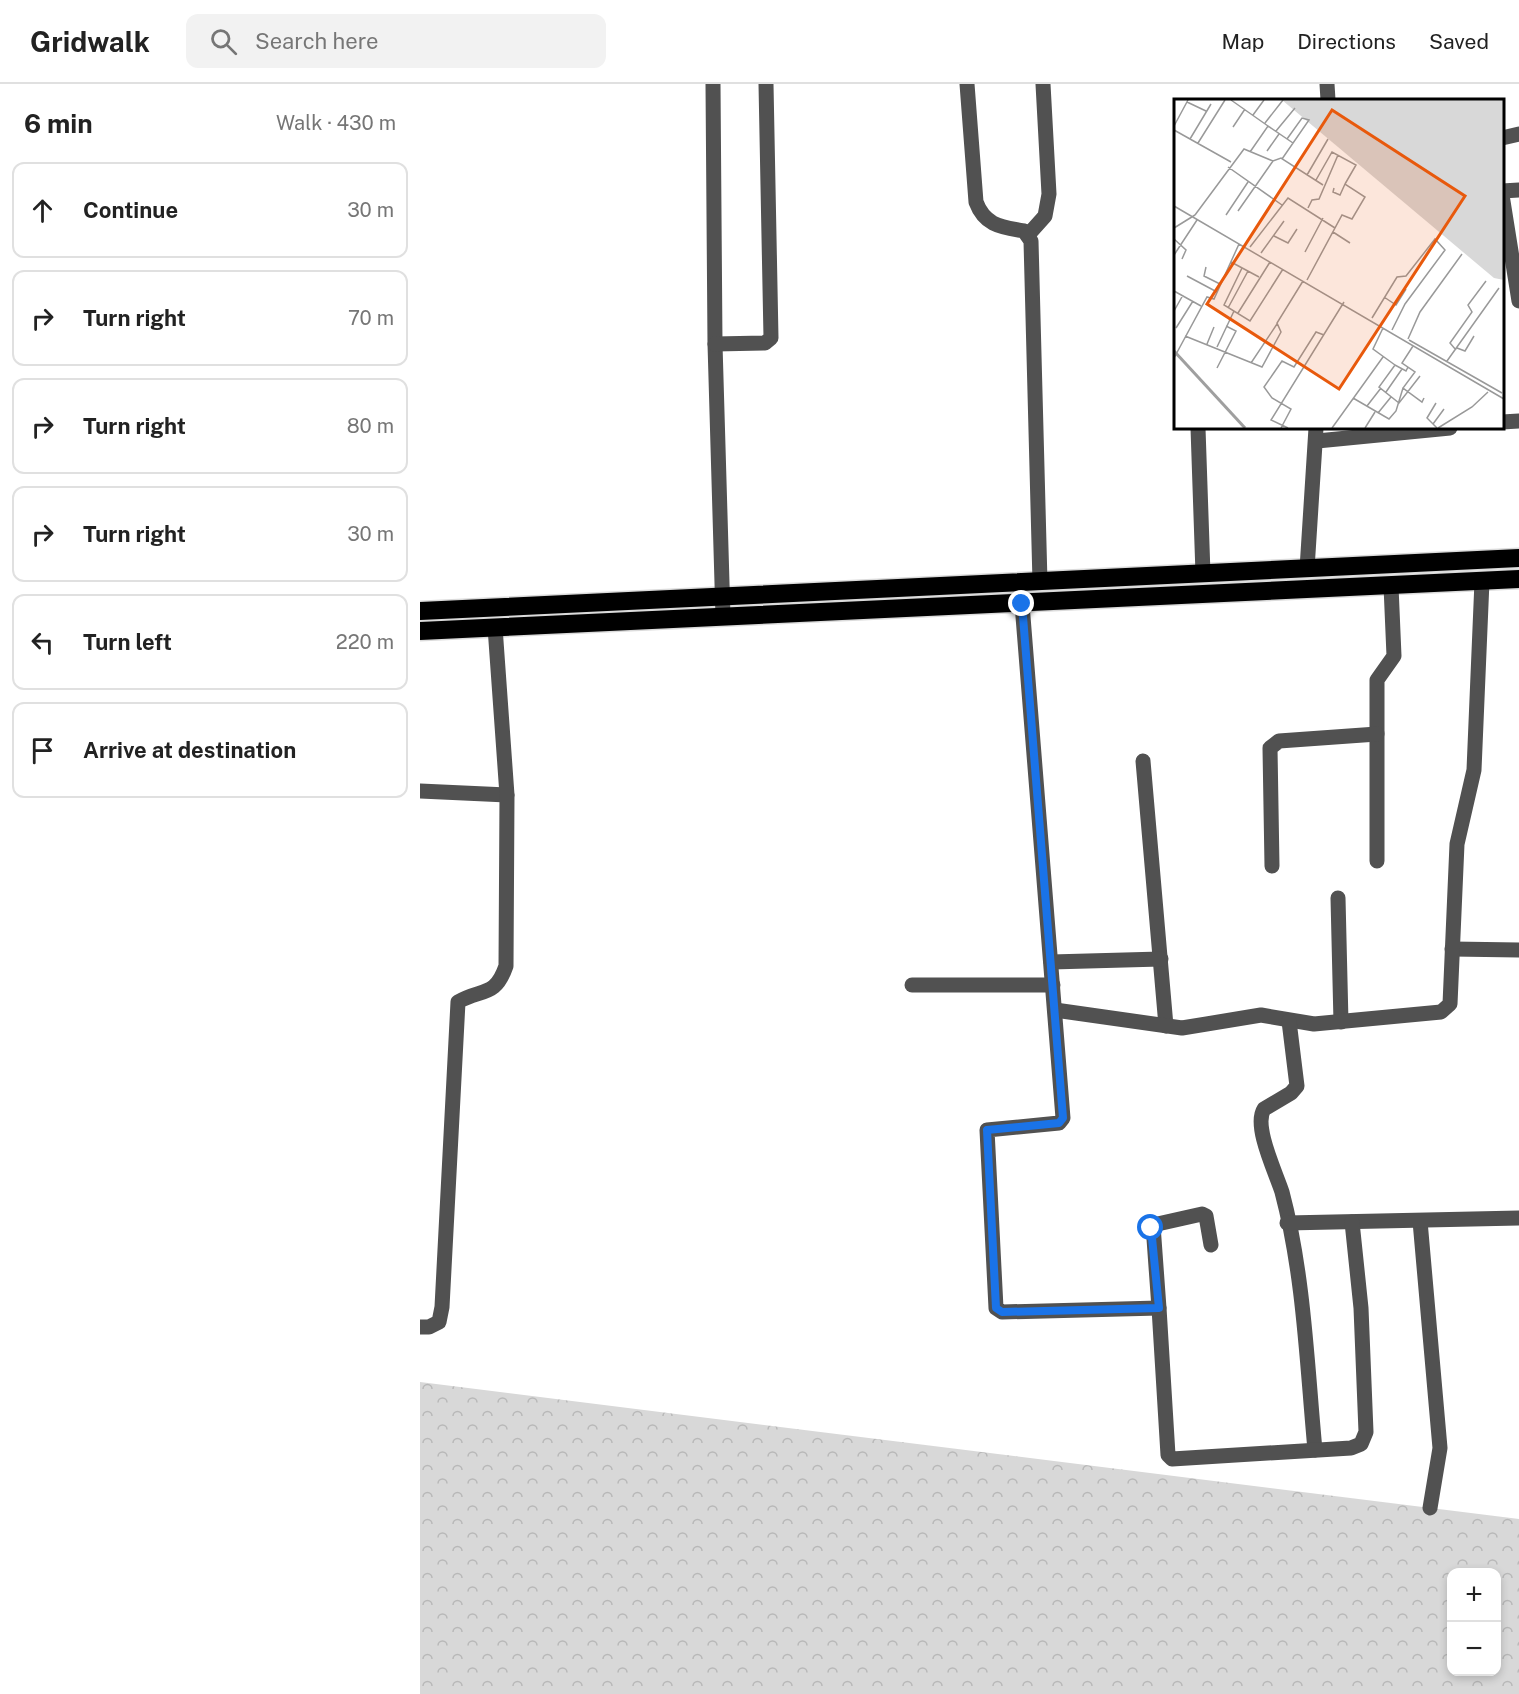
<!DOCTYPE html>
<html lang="en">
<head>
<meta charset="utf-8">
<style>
	body { margin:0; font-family:"Public Sans",sans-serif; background:#f2f2f2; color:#222 }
	.controls { position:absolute; right:18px; bottom:18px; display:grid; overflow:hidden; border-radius:12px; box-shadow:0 3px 9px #0003 }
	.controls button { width:54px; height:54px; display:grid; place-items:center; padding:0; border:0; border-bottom:2px solid #e0e0e0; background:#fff; color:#222; font:30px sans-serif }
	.stop { position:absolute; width:18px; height:18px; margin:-14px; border:4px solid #1a73e8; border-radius:50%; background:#fff }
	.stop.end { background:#1a73e8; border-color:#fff; box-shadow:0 2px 6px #0008 }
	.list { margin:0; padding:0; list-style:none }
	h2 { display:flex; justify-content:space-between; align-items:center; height:78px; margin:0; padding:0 24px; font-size:26px }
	h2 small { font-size:20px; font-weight:400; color:#767676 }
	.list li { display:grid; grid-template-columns:39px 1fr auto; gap:18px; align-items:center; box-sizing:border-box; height:96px; margin:0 12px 12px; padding:0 12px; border:2px solid #e0e0e0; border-radius:12px }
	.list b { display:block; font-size:22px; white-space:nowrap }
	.list em { font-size:20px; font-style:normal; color:#767676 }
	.icon { flex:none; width:33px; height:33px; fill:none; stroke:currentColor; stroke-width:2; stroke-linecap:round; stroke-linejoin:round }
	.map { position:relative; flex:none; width:1099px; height:1610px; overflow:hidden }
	header { display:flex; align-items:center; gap:36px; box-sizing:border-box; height:84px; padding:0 30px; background:#fff; border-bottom:2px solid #e0e0e0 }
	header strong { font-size:28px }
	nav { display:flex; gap:33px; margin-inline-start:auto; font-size:21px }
	.search { width:420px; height:54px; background:#f2f2f2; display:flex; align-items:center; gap:15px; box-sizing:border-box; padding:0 21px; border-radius:12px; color:#767676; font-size:22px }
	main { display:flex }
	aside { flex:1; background:#fff }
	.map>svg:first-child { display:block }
	.forest { fill:url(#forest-crowns); fill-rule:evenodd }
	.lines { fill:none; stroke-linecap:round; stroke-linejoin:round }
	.highway-casing { stroke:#dbdbdb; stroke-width:21 }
	.minor { stroke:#515151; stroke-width:15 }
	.highway { stroke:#000; stroke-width:18 }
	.route { stroke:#1a73e8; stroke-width:8 }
	.inset-river { fill:none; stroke:#9f9f9f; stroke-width:3 }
	.inset-road { fill:none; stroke:#999; stroke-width:1.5 }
	.view { fill:#e8590c; fill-opacity:0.15; stroke:#e8590c; stroke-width:3 }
	.inset-edge { fill:none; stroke:#000; stroke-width:3 }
</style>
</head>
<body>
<header>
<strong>Gridwalk</strong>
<div class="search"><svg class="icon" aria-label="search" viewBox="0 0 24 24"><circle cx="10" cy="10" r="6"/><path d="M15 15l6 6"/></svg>Search here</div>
<nav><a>Map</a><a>Directions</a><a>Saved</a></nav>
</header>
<main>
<aside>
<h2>6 min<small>Walk · 430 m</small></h2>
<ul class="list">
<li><svg class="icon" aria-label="ahead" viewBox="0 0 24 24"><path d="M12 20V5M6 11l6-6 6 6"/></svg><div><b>Continue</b></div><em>30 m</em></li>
<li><svg class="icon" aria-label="right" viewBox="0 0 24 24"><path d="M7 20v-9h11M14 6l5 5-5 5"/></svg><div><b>Turn right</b></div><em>70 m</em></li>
<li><svg class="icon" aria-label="right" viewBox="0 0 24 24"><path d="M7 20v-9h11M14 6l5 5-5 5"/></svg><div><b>Turn right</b></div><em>80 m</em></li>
<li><svg class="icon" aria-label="right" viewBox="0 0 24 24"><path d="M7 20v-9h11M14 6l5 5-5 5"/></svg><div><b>Turn right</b></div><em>30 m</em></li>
<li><svg class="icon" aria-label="left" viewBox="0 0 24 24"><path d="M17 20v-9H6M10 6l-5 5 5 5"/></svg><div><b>Turn left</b></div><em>220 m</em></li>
<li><svg class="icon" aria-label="arrive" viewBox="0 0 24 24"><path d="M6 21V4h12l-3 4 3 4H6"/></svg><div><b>Arrive at destination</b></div></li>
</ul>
</aside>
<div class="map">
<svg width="1099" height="1610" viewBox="0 0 1099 1610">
	<defs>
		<pattern id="forest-crowns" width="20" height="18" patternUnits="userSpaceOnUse" patternTransform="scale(1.5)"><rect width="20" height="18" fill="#d8d8d8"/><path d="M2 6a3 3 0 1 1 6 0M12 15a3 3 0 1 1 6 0" fill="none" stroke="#b8b8b8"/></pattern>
	</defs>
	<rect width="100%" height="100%" fill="#fff"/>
	<!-- forest -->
	<path class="forest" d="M0,1298L1099,1435V1610H0ZM1032,1488H1076V1588H1032Z"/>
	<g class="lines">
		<defs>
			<g id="highway">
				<polyline points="0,527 1099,474"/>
				<polyline points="0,547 1099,495"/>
			</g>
		</defs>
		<!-- highway casing -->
		<use href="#highway" class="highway-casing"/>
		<!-- minor -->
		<g class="minor">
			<polyline points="293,0 295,260 303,533"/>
			<path d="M547,0L556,118C565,142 582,143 604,147L611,157L620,498"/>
			<polyline points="907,0 908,16"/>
			<polyline points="1082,54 1099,50"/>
			<polyline points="1082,107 1099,106"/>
			<polyline points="1082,111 1099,217"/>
			<polyline points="608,151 625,132 629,110 623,0"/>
			<polyline points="295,260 345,259 351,254 346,0"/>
			<polyline points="1082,338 1099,337"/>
			<polyline points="778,344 783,490"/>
			<polyline points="897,357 1030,344"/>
			<polyline points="887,485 896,344"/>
			<polyline points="602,520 643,1034 639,1039 567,1046 576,1224 582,1228 739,1224 733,1141 782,1130 786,1132 791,1161"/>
			<polyline points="723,677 746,942"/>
			<polyline points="0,707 87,711"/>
			<polyline points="957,777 957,596 974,572 971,502"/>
			<polyline points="852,782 850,664 859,657 957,650"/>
			<polyline points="918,814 921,938"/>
			<polyline points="1032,865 1099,866"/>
			<polyline points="631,878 741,875"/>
			<polyline points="492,901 633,901"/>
			<polyline points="635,926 762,944 841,931 894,940 1021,928 1030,920 1037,760 1054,686 1062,497"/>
			<path d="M869,937L877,1002L871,1009L844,1025C833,1042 856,1089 862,1108C884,1191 887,1281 895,1366"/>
			<polyline points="1000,1137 1020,1364 1010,1424"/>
			<polyline points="867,1139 1099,1134"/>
			<polyline points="739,1224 748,1371 752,1375 931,1364 941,1360 946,1348 941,1224 932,1138"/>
			<path d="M0,1243H9L19,1238L22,1223L38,918C62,904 75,914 86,882L87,711L75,543"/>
		</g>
		<!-- highway -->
		<use href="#highway" class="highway"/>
	</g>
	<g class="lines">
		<!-- route -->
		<polyline class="route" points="602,520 643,1034 639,1039 567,1046 576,1224 582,1228 739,1224 731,1144"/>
	</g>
	<!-- overview -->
	<g transform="translate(754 15)">
		<rect width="330" height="330" fill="#fff"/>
		<path d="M108,1H330V181L320,179Z" fill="#d8d8d8"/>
		<path class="inset-river" d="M0,252L71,329"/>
		<path class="inset-road" d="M57,1L94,27M13,3L32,12M79,16L90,1M91,24L109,1M0,27L14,1M59,28L71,10M0,31L57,63M102,32L121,9M16,40L37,5M24,44L51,1M93,52L105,35M76,53L94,27L119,44M108,60L135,21L128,19L113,40M54,68L108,106M133,76L154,40M142,81L158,53L182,66L171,85M0,107L330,300M134,109L138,101L145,100L164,56M64,112L99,62M21,116L70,50L99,62L107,59L149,86M52,116L74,83M0,129L21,116M159,133L176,144M100,137L114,144L123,130M0,140L12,151L8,160M76,148L114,99L161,129M131,153L149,119M87,154L110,122M0,156L23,121M57,163L85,178M32,168L30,177L46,185M68,169L50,206L76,222L109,170M13,177L43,193M133,181L168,116L178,120L191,98L171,85L166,96L159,93L160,89M0,192L27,207M210,198L222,206L232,190M54,209L74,172M0,212L9,196M64,214L96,163M198,219L223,178L232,177L261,140L271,151L231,205L218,231M2,229L19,202M209,229L199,250L221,266M11,237L88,268L107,233L103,224L129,182M234,240L246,213L288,155M235,241L328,294M33,245L40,228M239,247L228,264L241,273L229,289L248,303L250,299M43,248L60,212M283,249L291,252L300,237M282,251L276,244L298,213L294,206L312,182M0,259L33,198L40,200L65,145M273,262L325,189M77,264L103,225M234,268L232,272L221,266L205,288L225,304L246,277M43,269L62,232L52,227M212,293L228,270M179,299L215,320L222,312L229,289M262,304L253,319L263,329M193,307L207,289M204,314L217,298M259,325L270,310M107,329L117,310L98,299L90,288L108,262L120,268L142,233L150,236M114,329L97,321L170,203M158,329L209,258M191,329L201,313M264,329L298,308L314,293"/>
		<path class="view" d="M158,11L291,97L165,290L33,205Z"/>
		<rect width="330" height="330" class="inset-edge"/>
	</g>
</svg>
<div class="controls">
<button>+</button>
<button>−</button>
</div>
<div class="stop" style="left:731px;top:1144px"></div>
<div class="stop end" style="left:602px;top:520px"></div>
</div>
</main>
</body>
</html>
